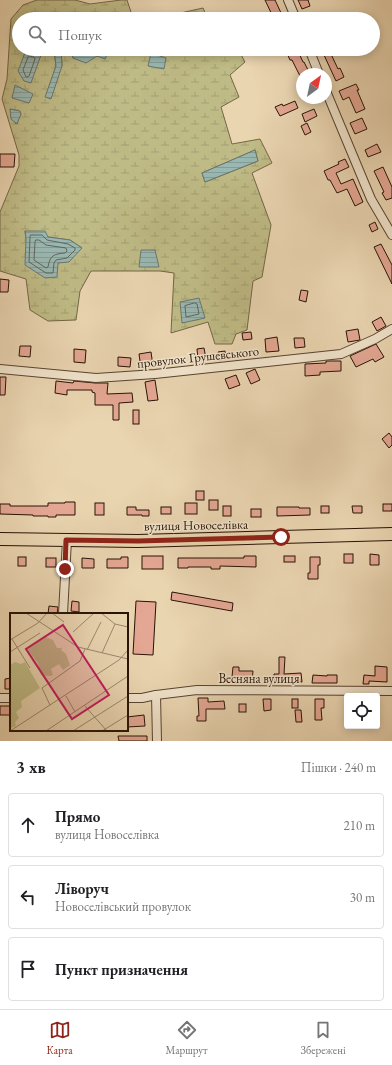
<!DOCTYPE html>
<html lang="uk">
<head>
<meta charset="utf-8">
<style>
	body { margin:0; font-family:"EB Garamond",serif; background:#f2f2f2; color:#202124 }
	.controls { position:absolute; right:12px; bottom:12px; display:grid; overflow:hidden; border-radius:4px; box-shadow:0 2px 10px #0003 }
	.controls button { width:36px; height:36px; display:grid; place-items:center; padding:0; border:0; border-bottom:1px solid #e0e0e0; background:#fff; color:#202124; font:20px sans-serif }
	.compass { position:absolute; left:296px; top:68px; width:36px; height:36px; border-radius:50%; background:#fff; box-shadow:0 2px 10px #0003; rotate:33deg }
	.stop { position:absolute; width:12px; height:12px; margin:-9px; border:3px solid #8f2418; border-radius:50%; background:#fff }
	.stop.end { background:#8f2418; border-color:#fff; box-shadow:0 1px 4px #0008 }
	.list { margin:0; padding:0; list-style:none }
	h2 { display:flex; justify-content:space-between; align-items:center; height:52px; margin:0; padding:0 16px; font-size:17px }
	h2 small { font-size:13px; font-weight:400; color:#757577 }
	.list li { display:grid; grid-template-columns:26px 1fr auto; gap:12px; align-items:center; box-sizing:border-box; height:64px; margin:0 8px 8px; padding:0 8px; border:1px solid #e0e0e0; border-radius:4px }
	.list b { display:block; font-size:15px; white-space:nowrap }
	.list p { margin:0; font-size:13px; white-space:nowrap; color:#757577 }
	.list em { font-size:13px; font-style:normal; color:#757577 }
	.icon { flex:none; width:22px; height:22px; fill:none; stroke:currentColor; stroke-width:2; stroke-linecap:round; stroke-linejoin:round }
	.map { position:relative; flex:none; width:392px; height:741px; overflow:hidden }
	.search { position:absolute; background:#fff; box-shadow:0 2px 10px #0003; left:12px; right:12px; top:12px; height:44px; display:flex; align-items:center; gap:10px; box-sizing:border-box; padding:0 14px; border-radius:22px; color:#757577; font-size:15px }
	.sheet { height:268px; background:#fff }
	nav { display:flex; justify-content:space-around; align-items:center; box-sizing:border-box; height:56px; border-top:1px solid #e0e0e0; background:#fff; font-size:11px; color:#757577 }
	nav a { display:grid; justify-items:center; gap:2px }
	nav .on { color:#8f2418 }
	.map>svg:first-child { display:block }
	.wetland { fill:url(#wetland-marsh); stroke:#746646; fill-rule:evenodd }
	.water { fill:url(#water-rules); stroke:#6c766d }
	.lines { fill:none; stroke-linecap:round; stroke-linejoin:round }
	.shore { stroke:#60655c; stroke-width:1 }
	.building { fill:#e4a793; stroke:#281205 }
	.street-casing { stroke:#584330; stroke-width:10 }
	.primary-casing { stroke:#281205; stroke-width:14 }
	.street { stroke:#f1e4cc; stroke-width:8 }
	.primary { stroke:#ead5b1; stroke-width:12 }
	.route { stroke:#8f2418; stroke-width:5 }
	.labels { text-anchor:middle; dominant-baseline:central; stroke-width:3; stroke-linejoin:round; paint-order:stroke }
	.street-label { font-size:13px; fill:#281205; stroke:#f1e4cc }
	.inset-road { fill:none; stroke:#9c876c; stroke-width:1 }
	.view { fill:#c2185b; fill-opacity:0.15; stroke:#c2185b; stroke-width:2 }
	.inset-edge { fill:none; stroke:#281205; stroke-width:2 }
</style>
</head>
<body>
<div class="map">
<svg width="392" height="741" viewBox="0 0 392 741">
	<defs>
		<pattern id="wetland-marsh" width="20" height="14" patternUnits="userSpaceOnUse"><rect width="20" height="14" fill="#bfbb86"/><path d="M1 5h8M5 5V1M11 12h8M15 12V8" fill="none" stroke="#a4a072"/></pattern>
		<pattern id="water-rules" width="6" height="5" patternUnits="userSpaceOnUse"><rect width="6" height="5" fill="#99b8b2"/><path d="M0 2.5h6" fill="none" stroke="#849d98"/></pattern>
	</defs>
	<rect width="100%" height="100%" fill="#ead5b1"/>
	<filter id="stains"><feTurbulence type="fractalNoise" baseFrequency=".005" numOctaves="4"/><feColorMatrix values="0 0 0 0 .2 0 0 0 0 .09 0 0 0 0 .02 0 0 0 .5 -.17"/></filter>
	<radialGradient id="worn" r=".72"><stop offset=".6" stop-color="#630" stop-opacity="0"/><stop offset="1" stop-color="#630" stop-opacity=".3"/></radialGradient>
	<!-- wetland -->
	<path class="wetland" d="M37,0H75L90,4L121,0H127L133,18L176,14L203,8L208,19H19V49H54L56,66L46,97L62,66L61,49H72L73,58L97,56L108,53L99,49H238L245,62L230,75L239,97L221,107L232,144L260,139L272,163L252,173L271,225L262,277L253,281L247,330L236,334L232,344H215L208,322L171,333L174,273L160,271H91L80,291L76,320L48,321L30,310L26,279L0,271V212L19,166V155L2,99L7,79L11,19L23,5ZM10,109L19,111L21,114L16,124ZM255,150L258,161L205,182L202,173ZM25,231L48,237L70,240L82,248L58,263L26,239Z"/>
	<!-- water -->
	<g class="water">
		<polygon points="54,49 61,49 62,66 51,99 45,97 56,66"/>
		<polygon points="72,49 99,49 108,53 105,59 97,56 86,63 73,58"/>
		<polygon points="26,50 41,55 31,83 24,81 18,71"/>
		<polygon points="151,53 166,58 164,69 148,66"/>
		<polygon points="15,85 33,94 29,103 12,98"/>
		<polygon points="10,109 20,111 21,114 17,124 11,119"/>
		<polygon points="255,150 258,161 205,182 202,173"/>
		<polygon points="25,231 45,231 48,237 70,240 82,248 69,262 58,263 57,277 45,278 25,265 26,239"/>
		<polygon points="141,250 155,250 159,267 139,267"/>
		<polygon points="199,298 205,318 182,323 180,302"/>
	</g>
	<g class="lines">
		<!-- shore -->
		<g class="shore">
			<polygon points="29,56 34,57 35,59 29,76 27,77 26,77 23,70 28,57"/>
			<polygon points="31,235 42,235 47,240 68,244 75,248 75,250 67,258 56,260 54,263 53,273 46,273 29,262 30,237"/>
			<path d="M36,240H39L46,245L66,248L67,251L65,253C54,254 50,255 48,267L46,268L34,260L35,242Z"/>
			<polygon points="195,303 197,304 199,314 186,317 185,306"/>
		</g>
	</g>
	<!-- building -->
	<g class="building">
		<polygon points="265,0 275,0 282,15 274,19"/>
		<polygon points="298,0 308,0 310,6 302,9"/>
		<polygon points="290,49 297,49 303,62 304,62 309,72 302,74 302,75 300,76 292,60 290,60 286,51"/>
		<polygon points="330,52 338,69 340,68 344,77 336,81 324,55"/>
		<polygon points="356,84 359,90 357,90 365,109 356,113 349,97 343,100 339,91"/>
		<polygon points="295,101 298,108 280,116 275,107 282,104 283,106"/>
		<polygon points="314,109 317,116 305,122 302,114"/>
		<polygon points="362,118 367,129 355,134 350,123"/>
		<polygon points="307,123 311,132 305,135 301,126"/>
		<polygon points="377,144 381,152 368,157 365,150"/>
		<polygon points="0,154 15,154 14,167 0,167"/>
		<polygon points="345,159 349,167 336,173 341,184 353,179 363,202 355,206 347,189 337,193 330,180 328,180 324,171 339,164 338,162"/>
		<polygon points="383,167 392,187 392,198 386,200 382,193 384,192 374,171"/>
		<polygon points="375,222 378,229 372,232 369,225"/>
		<polygon points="381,244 392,265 392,284 374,247"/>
		<polygon points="0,279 9,280 8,292 0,292"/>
		<polygon points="301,290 308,291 306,302 299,300"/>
		<polygon points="381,317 386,326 377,331 372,322"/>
		<polygon points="358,329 360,340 348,342 346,331"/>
		<polygon points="251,332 252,339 243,340 242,333"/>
		<polygon points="277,337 279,351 266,352 265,339"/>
		<polygon points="294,338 304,338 305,347 295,348"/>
		<polygon points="376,344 384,357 375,362 373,359 356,367 350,356"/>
		<polygon points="20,346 31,346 30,357 19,356"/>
		<polygon points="204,348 206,359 198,360 197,349"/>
		<polygon points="74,349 86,350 85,363 74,362"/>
		<polygon points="225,351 226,359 219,360 218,352"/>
		<polygon points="151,352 153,366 141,368 139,354"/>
		<polygon points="118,357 131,358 130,367 118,366"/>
		<polygon points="326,361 341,361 341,371 320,372 320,375 305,376 305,364 326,363"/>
		<polygon points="255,369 260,380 251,384 246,373"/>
		<polygon points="236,375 240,385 229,389 225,379"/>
		<polygon points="0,377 6,377 5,395 0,395"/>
		<polygon points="155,380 158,400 148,401 145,382"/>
		<polygon points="56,381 73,383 74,381 95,383 108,383 107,394 132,393 133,402 119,403 119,420 113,420 113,405 95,405 95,393 92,392 92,390 67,390 67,395 55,393"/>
		<rect x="133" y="410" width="6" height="14"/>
		<polygon points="389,433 392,437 392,445 389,448 382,439"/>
		<rect x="196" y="491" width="8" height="9"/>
		<rect x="209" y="500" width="9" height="10"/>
		<polygon points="65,502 75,502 75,515 56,515 56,517 48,517 48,516 33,516 33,515 0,514 0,504 10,504 10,506 48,506 48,503 65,503"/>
		<rect x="95" y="503" width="9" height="12"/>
		<rect x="185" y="503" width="12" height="11"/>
		<rect x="383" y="504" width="9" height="7"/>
		<rect x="223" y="506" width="8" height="10"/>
		<rect x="321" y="506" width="8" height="7"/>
		<polygon points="352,506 362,506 362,513 353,513"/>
		<polygon points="127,507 136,507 136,510 149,510 149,516 142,516 142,515 127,515"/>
		<rect x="161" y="507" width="10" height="7"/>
		<polygon points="277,507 299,507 299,508 310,508 310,515 277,516"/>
		<rect x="251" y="509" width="10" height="8"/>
		<rect x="344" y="554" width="9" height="9"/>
		<polygon points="370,554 379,555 379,565 370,565"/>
		<rect x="142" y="556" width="21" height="13"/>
		<polygon points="244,556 256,556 256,567 220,566 220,569 211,569 211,567 188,567 188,568 178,568 178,558 244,558"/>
		<rect x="284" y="556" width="11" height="6"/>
		<rect x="18" y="557" width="8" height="9"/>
		<polygon points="121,557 128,557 128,568 107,568 107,559 121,559"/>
		<polygon points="310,557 320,557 320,565 318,565 318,579 308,579 308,573 310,573"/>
		<rect x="46" y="558" width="10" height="9"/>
		<polygon points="82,558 94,559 94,568 82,568"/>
		<polygon points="172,592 233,603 232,611 171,600"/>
		<polygon points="72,601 79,602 79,612 71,611"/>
		<polygon points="136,601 156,602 153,655 133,654"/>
		<polygon points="49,606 58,607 57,614 48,614"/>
		<polygon points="279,657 285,657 284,674 301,673 302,682 274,683 274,674 279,674"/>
		<polygon points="375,666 387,667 387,682 369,681 369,684 363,684 364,675 375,676"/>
		<polygon points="233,667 239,667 239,671 253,671 252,682 243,682 243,677 232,677"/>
		<polygon points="313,675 327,676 327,675 337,675 337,683 312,683"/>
		<polygon points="11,678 11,689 5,689 5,679"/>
		<polygon points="198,698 208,698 208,702 224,701 225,709 206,709 206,721 197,721 197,716 199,716"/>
		<polygon points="263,699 271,699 271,710 264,711"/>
		<rect x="292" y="699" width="6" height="9"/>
		<polygon points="315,699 324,699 324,708 321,708 322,720 315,720"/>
		<rect x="239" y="704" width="7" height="8"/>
		<rect x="0" y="706" width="11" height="9"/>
		<polygon points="295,710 301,710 302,722 296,722"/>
		<polygon points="144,715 145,726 127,727 127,717"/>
		<polygon points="118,736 147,736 147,741 119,741"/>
	</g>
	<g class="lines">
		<defs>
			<g id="street">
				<polyline points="288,0 296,19"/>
				<polyline points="309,49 319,74"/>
				<polyline points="326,91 371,199 392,235"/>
				<polyline points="0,369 96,378 155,374 341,354 375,339 392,329"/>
				<polyline points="63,614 67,540"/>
				<polyline points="156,695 157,741"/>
				<polyline points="0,698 11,698"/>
				<polyline points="127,698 142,698 156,695 197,690 392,691"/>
			</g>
			<polyline id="primary" points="0,539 138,541 392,534"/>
		</defs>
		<!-- street casing -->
		<use href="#street" class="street-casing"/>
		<!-- primary casing -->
		<use href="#primary" class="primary-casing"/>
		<!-- street -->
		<use href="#street" class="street"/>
		<!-- primary -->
		<use href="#primary" class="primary"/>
	</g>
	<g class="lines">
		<!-- route -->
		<polyline class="route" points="65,569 66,540 138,541 281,537"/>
	</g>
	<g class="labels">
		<!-- street labels -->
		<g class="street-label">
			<text transform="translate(198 357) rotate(-6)">провулок Грушевського</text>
			<text transform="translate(196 525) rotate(-1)">вулиця Новоселівка</text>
			<text x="259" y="678">Весняна вулиця</text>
		</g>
	</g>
	<!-- overview -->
	<g transform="translate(10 613)">
		<rect width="118" height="118" fill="#ead5b1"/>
		<path d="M36,24L43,27L47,35H52L51,37L56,41L60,52L53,57L49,51L41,56L43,62L40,63L31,62L28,50L18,37L21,32ZM5,49L11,51L15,49L30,75L11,88L12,94L6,99L9,105L5,109L6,113L1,115L0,52Z" fill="#bfbb86"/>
		<path class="inset-road" d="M16,0L68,34L118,46M42,0L54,9M91,0L105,11L118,14M63,19L84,0M2,26L20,55M0,27L28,10L37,0M77,37L91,9M0,39L30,20M92,40L105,11M56,83L65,99M40,92L32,75L70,48L75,36M74,92L97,118M0,118L109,47L118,37M36,118L118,63M63,118L118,83M92,118L118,102"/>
		<path class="view" d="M53,12L99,82L62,106L16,36Z"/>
		<rect width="118" height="118" class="inset-edge"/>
	</g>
	<rect width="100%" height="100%" filter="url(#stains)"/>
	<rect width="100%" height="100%" fill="url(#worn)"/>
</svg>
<div class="controls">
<button><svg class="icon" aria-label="locate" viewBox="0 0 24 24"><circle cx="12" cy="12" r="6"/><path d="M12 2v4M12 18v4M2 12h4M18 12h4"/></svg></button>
</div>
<svg class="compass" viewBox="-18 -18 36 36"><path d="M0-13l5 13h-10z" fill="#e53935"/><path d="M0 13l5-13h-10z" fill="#757577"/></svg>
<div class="stop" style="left:281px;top:537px"></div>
<div class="stop end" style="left:65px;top:569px"></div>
<div class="search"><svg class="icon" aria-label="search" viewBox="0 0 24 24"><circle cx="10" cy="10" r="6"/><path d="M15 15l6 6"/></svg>Пошук</div>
</div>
<section class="sheet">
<h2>3 хв<small>Пішки · 240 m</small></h2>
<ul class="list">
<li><svg class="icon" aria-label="ahead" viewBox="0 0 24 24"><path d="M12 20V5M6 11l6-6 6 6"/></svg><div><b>Прямо</b><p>вулиця Новоселівка</p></div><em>210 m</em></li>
<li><svg class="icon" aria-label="left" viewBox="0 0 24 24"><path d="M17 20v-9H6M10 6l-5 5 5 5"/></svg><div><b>Ліворуч</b><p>Новоселівський провулок</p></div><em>30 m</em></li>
<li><svg class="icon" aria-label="arrive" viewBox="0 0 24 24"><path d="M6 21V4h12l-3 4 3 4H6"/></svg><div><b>Пункт призначення</b></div></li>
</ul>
</section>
<nav>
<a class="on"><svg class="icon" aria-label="map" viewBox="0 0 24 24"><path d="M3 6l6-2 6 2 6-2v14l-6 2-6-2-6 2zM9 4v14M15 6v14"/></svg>Карта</a>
<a><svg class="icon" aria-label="directions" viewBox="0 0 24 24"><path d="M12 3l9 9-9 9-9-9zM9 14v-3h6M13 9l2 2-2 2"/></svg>Маршрут</a>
<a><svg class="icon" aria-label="saved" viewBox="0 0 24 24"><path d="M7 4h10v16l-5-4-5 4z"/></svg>Збережені</a>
</nav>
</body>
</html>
